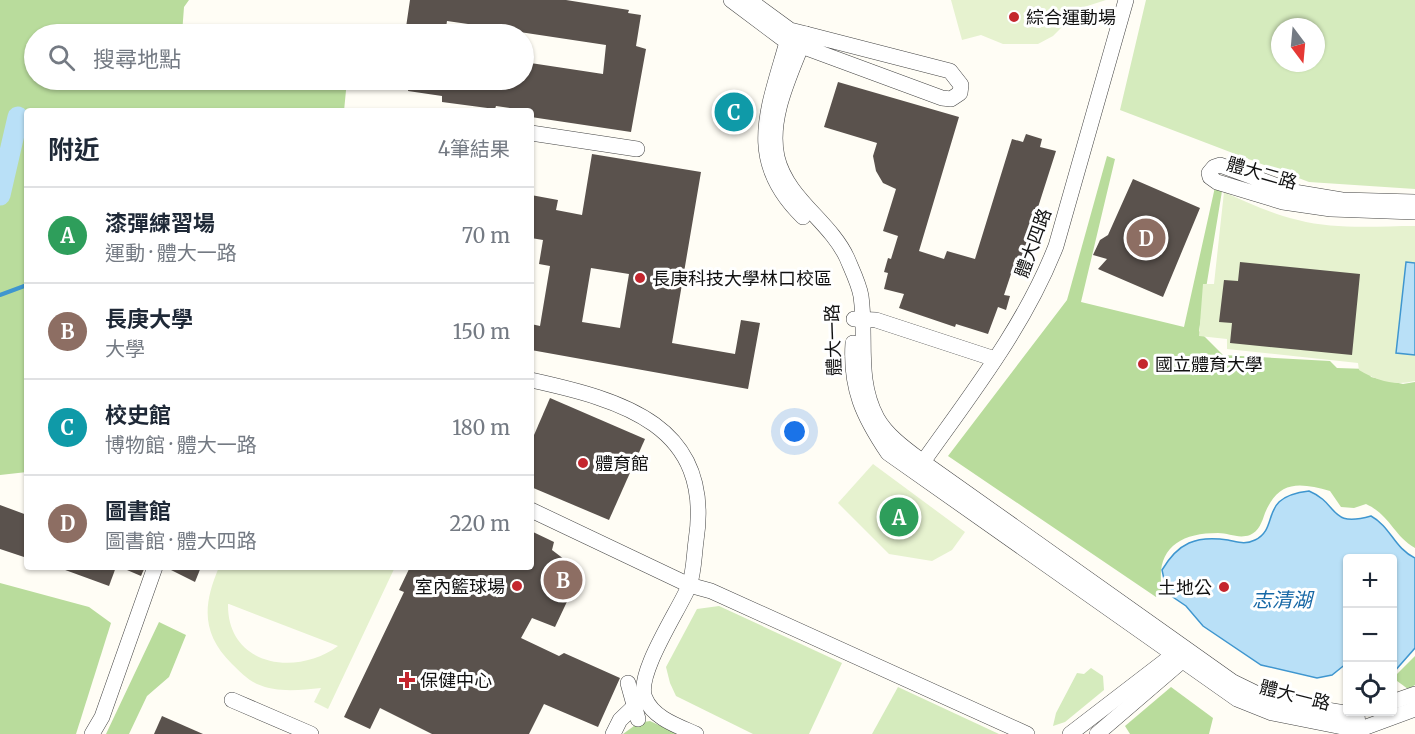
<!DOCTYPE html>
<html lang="zh-TW">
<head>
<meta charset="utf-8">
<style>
	body { margin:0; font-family:Merriweather,"Noto Sans TC",serif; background:#f6f6f7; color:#1f2937 }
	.controls { position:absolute; right:18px; bottom:18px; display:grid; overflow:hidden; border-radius:6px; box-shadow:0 2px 4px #0004 }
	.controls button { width:54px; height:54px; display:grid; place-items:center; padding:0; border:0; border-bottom:2px solid #e0e1e3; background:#fff; color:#1f2937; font:30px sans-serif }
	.compass { position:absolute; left:1271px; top:18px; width:54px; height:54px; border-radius:50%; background:#fff; box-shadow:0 2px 4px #0004; rotate:164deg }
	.you { position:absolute; left:795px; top:432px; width:21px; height:21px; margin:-15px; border:4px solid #fff; border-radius:50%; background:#1a73e8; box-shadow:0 0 0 9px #1a73e833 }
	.badge { display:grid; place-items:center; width:39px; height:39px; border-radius:50%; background:#c4262e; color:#fff; font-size:20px; font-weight:700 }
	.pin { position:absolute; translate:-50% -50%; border:3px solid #fff; box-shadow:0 2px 6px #0006 }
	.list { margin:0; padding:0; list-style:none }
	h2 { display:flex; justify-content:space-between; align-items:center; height:78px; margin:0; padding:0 24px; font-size:26px }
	h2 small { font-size:20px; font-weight:400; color:#747a83 }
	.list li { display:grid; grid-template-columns:39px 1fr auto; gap:18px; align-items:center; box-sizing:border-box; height:96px; padding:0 24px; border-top:2px solid #e0e1e3 }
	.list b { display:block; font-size:22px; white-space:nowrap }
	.list p { margin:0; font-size:20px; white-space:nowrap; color:#747a83 }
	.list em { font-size:20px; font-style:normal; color:#747a83 }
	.icon { flex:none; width:33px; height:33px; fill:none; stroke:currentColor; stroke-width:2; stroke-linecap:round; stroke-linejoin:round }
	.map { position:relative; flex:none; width:1415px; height:734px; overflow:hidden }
	.search { position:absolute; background:#fff; box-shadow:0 2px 4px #0004; left:24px; top:24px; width:510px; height:66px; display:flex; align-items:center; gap:15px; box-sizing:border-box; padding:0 21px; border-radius:33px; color:#747a83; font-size:22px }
	.panel { position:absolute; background:#fff; box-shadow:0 2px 4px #0004; left:24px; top:108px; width:510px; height:462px; border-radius:6px }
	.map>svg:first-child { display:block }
	.green { fill:#d5ebbd; fill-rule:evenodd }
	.forest { fill:#b9dc9c }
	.pitch { fill:#e6f2cf; fill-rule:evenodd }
	.water { fill:#b9e0f7; stroke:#3f96cf; stroke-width:1.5 }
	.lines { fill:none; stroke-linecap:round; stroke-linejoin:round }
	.stream { stroke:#3f96cf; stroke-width:4 }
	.river { stroke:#b9e0f7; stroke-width:21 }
	.building { fill:#5a524d; fill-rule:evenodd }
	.minor-casing { stroke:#444; stroke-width:16 }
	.minor { stroke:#fff; stroke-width:15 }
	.poi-dot { fill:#c4262e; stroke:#fff; stroke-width:2 }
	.labels { text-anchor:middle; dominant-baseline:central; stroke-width:6; stroke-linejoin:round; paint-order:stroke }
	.poi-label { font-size:18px; fill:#111; stroke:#fff; text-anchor:start }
	.street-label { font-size:18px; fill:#111; stroke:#fff }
	.water-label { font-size:20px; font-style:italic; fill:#1768a6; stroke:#fff }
</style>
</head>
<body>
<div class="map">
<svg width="1415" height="734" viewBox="0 0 1415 734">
	<rect width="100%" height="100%" fill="#fffdf5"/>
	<!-- green -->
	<g class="green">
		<path d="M1146,0H1415V189L1309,182L1120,110ZM1280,27H1316V63H1280Z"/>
		<polygon points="719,606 842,663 809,734 753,734 676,696 670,683 666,667 697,609"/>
		<polygon points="1091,668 1103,676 1104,690 1065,722 1053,726 1056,713 1077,673 1084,674"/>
		<polygon points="898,687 999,734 872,734"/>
	</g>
	<!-- forest -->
	<g class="forest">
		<polygon points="0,0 189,0 184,7 182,34 34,34 34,80 347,80 344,111 27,111 27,472 0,475"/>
		<path d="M1107,156L1115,159L1081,302L1184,327L1215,187L1222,191L1199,331L1223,355L1330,361L1337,368L1367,369L1371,377L1403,384L1415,382V548C1393,535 1390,515 1366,504L1354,508L1341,507L1330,491C1301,483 1279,479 1265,513C1262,522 1259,531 1250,535C1238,539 1229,533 1218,533C1179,533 1155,549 1162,590L1156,597L948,456L1067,300Z"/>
		<polygon points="0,583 89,607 111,623 76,734 0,734"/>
		<polygon points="159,622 186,635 169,677 147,696 129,734 106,734"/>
		<polygon points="1415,656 1415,685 1408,689 1393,678"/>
		<polygon points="1171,687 1213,718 1209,734 1130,734 1125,726"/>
		<polygon points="650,721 678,734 623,734 638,723"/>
	</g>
	<!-- pitch -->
	<g class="pitch">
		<polygon points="951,0 1106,0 1081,8 1053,36 1038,44 1003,44 981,35 962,40"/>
		<path d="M1224,192C1249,203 1272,214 1298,220C1336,230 1377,226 1415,226V381C1394,386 1378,381 1359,370L1358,363L1227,349V339L1199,336L1203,284H1214Z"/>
		<polygon points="873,464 965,532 952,550 932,561 889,554 838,503"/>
		<path d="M219,567H395L328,709L314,702L321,688C300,690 277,693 257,684C248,680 239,671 232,664C201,633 203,605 219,567ZM228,604H229L338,646C296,677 227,666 228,604Z"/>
	</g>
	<!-- water -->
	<g class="water">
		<polygon points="1406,262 1415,263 1415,355 1396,353"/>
		<path d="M1309,491C1340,504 1328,528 1371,516C1391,527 1394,548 1415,558V648L1393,673L1392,558H1348L1347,663L1332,675L1317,678L1261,665L1203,626L1186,606L1167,593L1162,570C1178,543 1196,535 1228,540C1238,542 1245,545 1255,540C1281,527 1257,497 1309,491Z"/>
	</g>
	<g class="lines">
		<!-- stream -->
		<polyline class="stream" points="0,295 27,285"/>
		<!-- river -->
		<polyline class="river" points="0,195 18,117"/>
	</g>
	<!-- building -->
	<g class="building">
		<polygon points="410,0 566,0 629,10 628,13 641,15 636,46 646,49 631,132 531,117 531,111 496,106 495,109 442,102 442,96 408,91 410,80 524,80 524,62 603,74 606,45 507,30 512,34 473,34 475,25 447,21 445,34 405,34"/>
		<polygon points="838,82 959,117 919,251 944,259 947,251 975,259 1012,139 1023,142 1026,134 1042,139 1040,147 1056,151 1017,273 1012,271 1004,295 1010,296 1006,310 998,307 988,334 956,324 955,327 899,308 904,294 884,289 888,273 884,272 888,258 891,259 898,236 883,231 896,189 883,183 876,171 873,156 877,143 824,127"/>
		<polygon points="730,93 749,100 738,131 719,124"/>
		<path d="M592,154L701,172L672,343L735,354L741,320L760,323L748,389L531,350V324L540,326L550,266L539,264L543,240L531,238V195L558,200L556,210L582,215ZM591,268L629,274L620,328L582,322Z"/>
		<polygon points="1133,179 1200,208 1163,297 1098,269 1107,259 1093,255 1100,240 1108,235"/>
		<polygon points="1240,262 1360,274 1352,355 1230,343 1232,323 1219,322 1224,280 1238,281"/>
		<polygon points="550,398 645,439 609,520 531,487 531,442"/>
		<polygon points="0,505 27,515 27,558 0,549"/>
		<polygon points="531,531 554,542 552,550 581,572 555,627 532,618 521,638 559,656 564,653 620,678 598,727 544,704 529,734 432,734 380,708 370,729 344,717 404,592 399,590 410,567 531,567"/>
		<polygon points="57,567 116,567 109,586"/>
		<polygon points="120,567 145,567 141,576"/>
		<polygon points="165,567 201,567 195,582"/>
		<polygon points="162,716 203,734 154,734"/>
	</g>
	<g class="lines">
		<defs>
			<g id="minor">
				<path d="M731,0L787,42C768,110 744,160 803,217"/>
				<path d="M749,0L790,30L806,34C792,72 768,116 777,157C787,199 830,221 847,258C852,270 859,284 861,296C867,338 856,379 877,418C887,436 907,450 923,462L1233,682L1272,701L1357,715L1359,734"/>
				<polyline points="793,43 942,98 951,99 960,93 961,85 950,71 806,34"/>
				<polyline points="531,133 637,149"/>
				<polyline points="1415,202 1342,200 1294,192 1220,165 1214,167 1209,173 1210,177 1217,182 1283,202 1331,209 1415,212"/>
				<polyline points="854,319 876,320 995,359"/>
				<path d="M853,343C850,388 863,416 888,453L1237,699L1272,713L1358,730"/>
				<path d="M531,380C622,400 714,425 696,541C694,555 694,573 689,586C679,610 635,675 645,698C653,718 678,726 696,734"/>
				<path d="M918,469C968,398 1024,328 1056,246L1126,0"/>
				<polyline points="531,510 689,585 711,591 1027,734"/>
				<polyline points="628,683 638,719"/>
				<polyline points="232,700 311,734"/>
				<polyline points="1392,702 1415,694"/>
				<polyline points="1358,730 1415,709"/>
				<polyline points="92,734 102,717 155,567"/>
				<polyline points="613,734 620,720 644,697"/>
				<polyline points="1070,734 1178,651"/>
				<polyline points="1097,734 1182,661"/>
			</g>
		</defs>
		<!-- minor casing -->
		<use href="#minor" class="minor-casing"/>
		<!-- minor -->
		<use href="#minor" class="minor"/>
	</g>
	<!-- markers -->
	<g class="poi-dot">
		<circle cx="1014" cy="17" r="6"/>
		<circle cx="640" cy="278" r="6"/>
		<circle cx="1143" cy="364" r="6"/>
		<circle cx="583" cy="463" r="6"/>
		<circle cx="517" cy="586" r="6"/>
		<circle cx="1224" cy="587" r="6"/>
		<path d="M404 671h6v6h6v6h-6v6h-6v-6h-6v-6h6z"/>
	</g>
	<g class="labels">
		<!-- poi labels -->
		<g class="poi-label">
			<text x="1026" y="17">綜合運動場</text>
			<text x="652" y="278">長庚科技大學林口校區</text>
			<text x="1155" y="364">國立體育大學</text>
			<text x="595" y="463">體育館</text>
			<text x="505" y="586" text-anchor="end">室內籃球場</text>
			<text x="1212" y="587" text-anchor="end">土地公</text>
			<text x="420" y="680">保健中心</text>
		</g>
		<!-- street labels -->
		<g class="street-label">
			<text transform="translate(1262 173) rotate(16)">體大二路</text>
			<text transform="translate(1033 243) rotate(-70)">體大四路</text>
			<text transform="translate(833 340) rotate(-92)">體大一路</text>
			<text transform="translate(1295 695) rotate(14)">體大一路</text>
		</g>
		<!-- water labels -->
		<g class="water-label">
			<text x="1282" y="599">志清湖</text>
		</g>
	</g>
</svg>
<div class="controls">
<button>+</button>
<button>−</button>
<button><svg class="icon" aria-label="locate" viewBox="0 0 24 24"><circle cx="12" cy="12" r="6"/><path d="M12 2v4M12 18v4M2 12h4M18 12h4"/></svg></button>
</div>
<svg class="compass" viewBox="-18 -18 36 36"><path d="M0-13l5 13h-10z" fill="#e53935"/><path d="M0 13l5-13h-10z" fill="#747a83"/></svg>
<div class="you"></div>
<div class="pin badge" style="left:899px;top:517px;background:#2e9e5b">A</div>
<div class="pin badge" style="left:563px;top:580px;background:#8d6e63">B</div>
<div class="pin badge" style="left:734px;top:112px;background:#0f9aa8">C</div>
<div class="pin badge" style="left:1146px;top:238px;background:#8d6e63">D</div>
<div class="search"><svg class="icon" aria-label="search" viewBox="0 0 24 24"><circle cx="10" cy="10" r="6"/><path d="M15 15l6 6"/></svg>搜尋地點</div>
<section class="panel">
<h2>附近<small>4筆結果</small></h2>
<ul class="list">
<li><span class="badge" style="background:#2e9e5b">A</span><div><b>漆彈練習場</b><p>運動 · 體大一路</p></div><em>70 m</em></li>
<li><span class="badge" style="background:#8d6e63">B</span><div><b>長庚大學</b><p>大學</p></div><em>150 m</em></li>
<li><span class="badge" style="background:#0f9aa8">C</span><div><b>校史館</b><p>博物館 · 體大一路</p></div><em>180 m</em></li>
<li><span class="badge" style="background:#8d6e63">D</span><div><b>圖書館</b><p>圖書館 · 體大四路</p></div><em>220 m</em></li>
</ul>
</section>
</div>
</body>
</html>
